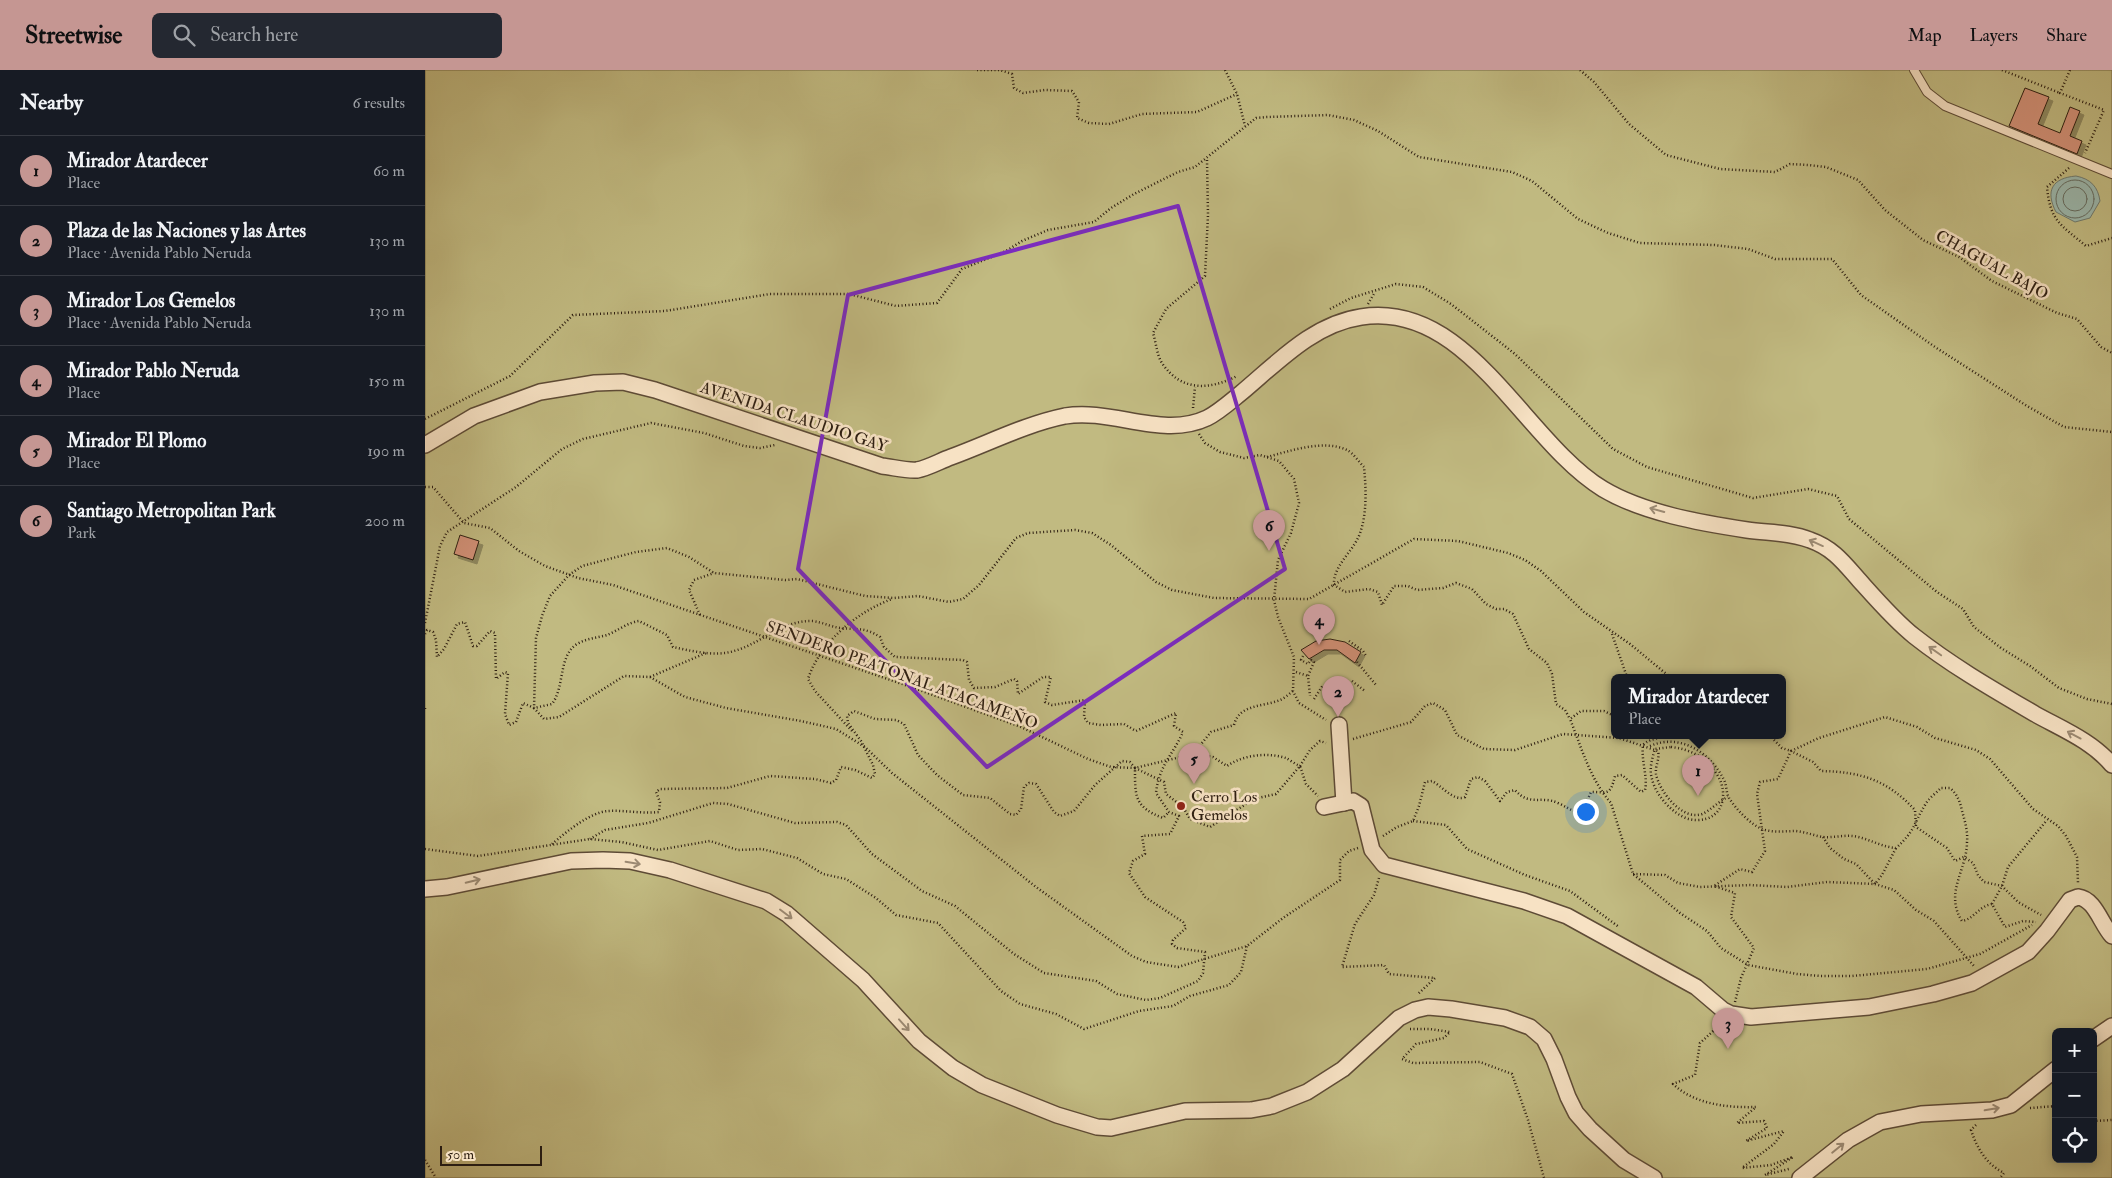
<!DOCTYPE html>
<html lang="en">
<head>
<meta charset="utf-8">
<style>
	body { margin:0; font-family:"IM FELL Double Pica",serif; background:#242831; color:#f1f3f6 }
	.controls { position:absolute; right:15px; bottom:15px; display:grid; overflow:hidden; border-radius:8px; box-shadow:0 2px 12px #0003 }
	.controls button { width:45px; height:45px; display:grid; place-items:center; padding:0; border:0; border-bottom:1px solid #363941; background:#171b24; color:#f1f3f6; font:25px sans-serif }
	.scale { position:absolute; left:15px; bottom:12px; width:102px; box-sizing:border-box; padding-left:5px; border:2px solid #2d1e11; border-top:0; font-size:14px; line-height:18px; white-space:nowrap; color:#2d1e11; -webkit-text-stroke:4px #f7e2c4; paint-order:stroke }
	.you { position:absolute; left:1160px; top:741px; width:18px; height:18px; margin:-12px; border:4px solid #fff; border-radius:50%; background:#1a73e8; box-shadow:0 0 0 8px #1a73e833 }
	.badge { display:grid; place-items:center; width:32px; height:32px; border-radius:50%; background:#c59692; color:#111; font-size:16px; font-weight:700 }
	.pin { position:absolute; translate:-50% -41px; filter:drop-shadow(0 1px 2px #0008) }
	.pin::after { content:''; position:absolute; top:26px; width:18px; height:15px; background:inherit; clip-path:polygon(0 0,100% 0,50% 100%) }
	.popup { position:absolute; left:1186px; top:604px; width:175px; height:65px; box-sizing:border-box; display:grid; place-content:center; border-radius:8px; background:#171b24; filter:drop-shadow(0 1px 4px #0005); font-size:16px; white-space:nowrap; color:#9ea1a6 }
	.popup b { font-size:19px; color:#f1f3f6 }
	.popup::after { content:''; position:absolute; left:50%; top:100%; margin-left:-10px; border:10px solid transparent; border-top-color:#171b24 }
	.list { margin:0; padding:0; list-style:none }
	h2 { display:flex; justify-content:space-between; align-items:center; height:65px; margin:0; padding:0 20px; font-size:21px }
	h2 small { font-size:16px; font-weight:400; color:#9ea1a6 }
	.list li { display:grid; grid-template-columns:32px 1fr auto; gap:15px; align-items:center; box-sizing:border-box; height:70px; padding:0 20px; border-top:1px solid #363941 }
	.list b { display:block; font-size:19px; white-space:nowrap }
	.list p { margin:0; font-size:16px; white-space:nowrap; color:#9ea1a6 }
	.list em { font-size:16px; font-style:normal; color:#9ea1a6 }
	.icon { flex:none; width:28px; height:28px; fill:none; stroke:currentColor; stroke-width:2; stroke-linecap:round; stroke-linejoin:round }
	.map { position:relative; flex:none; width:1687px; height:1108px; overflow:hidden }
	header { display:flex; align-items:center; gap:30px; box-sizing:border-box; height:70px; padding:0 25px; background:#c59692; color:#111 }
	header strong { font-size:24px }
	nav { display:flex; gap:28px; margin-inline-start:auto; font-size:18px }
	.search { width:350px; height:45px; background:#242831; display:flex; align-items:center; gap:12px; box-sizing:border-box; padding:0 18px; border-radius:8px; color:#9ea1a6; font-size:19px }
	main { display:flex }
	aside { flex:1; background:#171b24 }
	.map>svg:first-child { display:block }
	.green { fill:#c1ba81; stroke:#776c49; fill-rule:evenodd }
	.water { fill:#9bb7ac; stroke:#6f7a6e }
	.lines { fill:none; stroke-linecap:round; stroke-linejoin:round }
	.shore { stroke:#646a5e; stroke-width:1 }
	.building { fill:#d39178; stroke:#2d1e11; filter:url(#shadow) }
	.lane-casing { stroke:#5e4b36; stroke-width:10 }
	.street-casing { stroke:#5e4b36; stroke-width:18 }
	.path { stroke:#2d1e11; stroke-width:2.5; stroke-dasharray:1 2.5; stroke-linecap:butt }
	.lane { stroke:#f7e2c4; stroke-width:8 }
	.street { stroke:#f7e2c4; stroke-width:15 }
	.oneway { stroke:#9c8a73 }
	.marked { fill:none; stroke:#7b2cbf; stroke-width:4; stroke-linejoin:round }
	.poi-dot { fill:#8f2418; stroke:#f7e2c4; stroke-width:2 }
	.labels { text-anchor:middle; dominant-baseline:central; stroke-width:5; stroke-linejoin:round; paint-order:stroke }
	.street-label { font-size:16px; fill:#2d1e11; stroke:#f7e2c4 }
	.poi-label { font-size:16px; fill:#2d1e11; stroke:#f7e2c4; text-anchor:start }
</style>
</head>
<body>
<header>
<strong>Streetwise</strong>
<div class="search"><svg class="icon" aria-label="search" viewBox="0 0 24 24"><circle cx="10" cy="10" r="6"/><path d="M15 15l6 6"/></svg>Search here</div>
<nav><a>Map</a><a>Layers</a><a>Share</a></nav>
</header>
<main>
<aside>
<h2>Nearby<small>6 results</small></h2>
<ul class="list">
<li><span class="badge">1</span><div><b>Mirador Atardecer</b><p>Place</p></div><em>60 m</em></li>
<li><span class="badge">2</span><div><b>Plaza de las Naciones y las Artes</b><p>Place · Avenida Pablo Neruda</p></div><em>130 m</em></li>
<li><span class="badge">3</span><div><b>Mirador Los Gemelos</b><p>Place · Avenida Pablo Neruda</p></div><em>130 m</em></li>
<li><span class="badge">4</span><div><b>Mirador Pablo Neruda</b><p>Place</p></div><em>150 m</em></li>
<li><span class="badge">5</span><div><b>Mirador El Plomo</b><p>Place</p></div><em>190 m</em></li>
<li><span class="badge">6</span><div><b>Santiago Metropolitan Park</b><p>Park</p></div><em>200 m</em></li>
</ul>
</aside>
<div class="map">
<svg width="1687" height="1108" viewBox="0 0 1687 1108">
	<defs>
		<filter id="shadow"><feDropShadow dx="4" dy="4" stdDeviation="0" flood-color="#0004"/></filter>
	</defs>
	<rect width="100%" height="100%" fill="#f2d3a5"/>
	<filter id="stains"><feTurbulence type="fractalNoise" baseFrequency=".004" numOctaves="4"/><feColorMatrix values="0 0 0 0 .2 0 0 0 0 .09 0 0 0 0 .02 0 0 0 .5 -.17"/></filter>
	<radialGradient id="worn" r=".72"><stop offset=".6" stop-color="#630" stop-opacity="0"/><stop offset="1" stop-color="#630" stop-opacity=".3"/></radialGradient>
	<!-- green -->
	<path class="green" d="M0,0H1687V1108H0ZM1189,607H1357V665H1189ZM1631,962H1668V1089H1631Z"/>
	<!-- water -->
	<path class="water" d="M1651,106C1666,109 1673,117 1675,131L1665,148L1650,152L1631,142C1620,121 1627,108 1651,106Z"/>
	<g class="lines">
		<!-- shore -->
		<g class="shore">
			<circle cx="1650" cy="129" r="19"/>
			<circle cx="1650" cy="129" r="12"/>
		</g>
	</g>
	<!-- building -->
	<g class="building">
		<polygon points="1600,18 1624,27 1613,54 1635,63 1645,37 1655,41 1645,66 1657,71 1652,84 1584,56"/>
		<polygon points="35,465 54,471 48,490 29,484"/>
		<polygon points="905,569 920,572 936,582 930,593 912,580 899,580 884,589 876,580 891,571"/>
	</g>
	<g class="lines">
		<defs>
			<polyline id="lane" points="1489,0 1502,22 1520,36 1687,104"/>
			<g id="street">
				<path d="M0,375L49,346L115,322L170,313L198,312L230,320L457,396C467,397 482,401 492,400C503,398 515,391 526,387C564,373 601,354 640,346C687,338 738,369 782,348C794,342 806,331 816,323C852,293 888,254 936,247C1043,230 1099,371 1178,419C1218,443 1276,453 1322,460C1343,463 1365,462 1385,470C1408,478 1419,493 1434,510C1451,529 1470,551 1489,566C1527,596 1569,620 1610,644C1637,659 1667,671 1687,695"/>
				<polyline points="914,655 919,733"/>
				<path d="M899,737L928,731L936,736L947,780L959,795L1099,831L1142,846L1271,917L1298,940L1306,944L1326,947L1444,937L1508,924L1547,913L1603,882L1622,861L1645,830L1653,827C1670,829 1676,854 1687,866"/>
				<polyline points="0,819 22,817 146,791 178,790 205,791 245,800 341,831 362,844 438,910 494,971 528,998 557,1015 632,1045 672,1057 686,1058 760,1041 826,1040 847,1036 882,1022 918,999 974,948 990,940 1003,937 1026,939 1080,948 1105,957 1119,969 1129,989 1143,1027 1151,1043 1165,1059 1199,1090 1229,1108"/>
				<polyline points="1668,969 1687,956"/>
				<polyline points="1375,1108 1423,1070 1455,1052 1496,1044 1567,1040 1586,1035 1631,999"/>
			</g>
		</defs>
		<!-- lane casing -->
		<use href="#lane" class="lane-casing"/>
		<!-- street casing -->
		<use href="#street" class="street-casing"/>
		<!-- path -->
		<g class="path">
			<polyline points="552,0 575,0 587,4 589,18 598,23 620,20 647,21 654,32 652,48 664,53 684,54 717,44 772,42 812,24"/>
			<polyline points="800,0 812,24 820,56"/>
			<polyline points="1155,0 1169,12 1204,54 1241,85 1295,99 1350,102 1365,94 1383,95 1401,97 1433,110 1460,140 1498,170 1534,187 1567,211 1632,243 1652,249 1676,277 1687,283"/>
			<polyline points="1577,0 1635,23"/>
			<polyline points="1645,0 1635,23 1679,40 1660,83"/>
			<path d="M782,90L783,145L780,206L741,239L728,263C731,272 732,286 737,293C756,322 785,320 812,306"/>
			<path d="M1644,98L1622,117C1625,151 1636,155 1661,176L1687,168"/>
			<polyline points="943,234 950,222"/>
			<polyline points="905,239 926,228 971,214 998,217 1026,234 1090,284 1188,379 1222,397 1328,428 1383,419 1412,426 1424,449 1512,522 1538,539 1549,557 1576,578 1605,596 1634,618 1662,629 1687,634"/>
			<polyline points="768,338 770,317"/>
			<polyline points="0,349 85,306 148,245 240,241 345,224 424,224 471,236 512,233 537,199 581,181 597,171 623,160 669,152 686,138 709,124 753,102 770,97 831,48 842,47 903,45 929,50 953,61 994,87 1087,102 1107,111 1153,149 1183,163 1215,173 1289,175 1323,179 1350,189 1407,189 1436,225 1510,277 1602,336 1639,357 1687,362"/>
			<polyline points="774,364 780,373 795,382 819,388 835,385 854,391 869,409 874,433 866,463 853,490 849,530 853,547 869,587 868,621 874,633 901,650"/>
			<path d="M842,387C865,381 899,369 922,380C928,383 934,392 939,397C941,417 942,441 936,460C931,480 908,494 909,515L920,522L944,519L953,522L957,535L969,516H983L992,520L1018,518L1031,513L1047,519L1061,534L1071,539H1079L1088,544L1104,579L1122,593L1127,604L1131,634L1140,640L1145,649"/>
			<path d="M0,417H8L39,453L65,458L94,481L120,496L153,508L188,515L486,617L596,657L663,689L686,697L710,698L768,684L788,687L802,696C818,685 842,682 861,688C865,690 870,694 875,696L885,680L895,671L901,673"/>
			<polyline points="275,545 264,520 269,510 289,503"/>
			<polyline points="0,553 15,476 22,462 91,417 137,379 158,369 226,353 279,363 319,376 335,378 350,375"/>
			<path d="M0,564L2,560L8,562L11,570L12,587L19,579L32,554L40,552L48,576H52L65,561L70,563L71,609L80,602L83,603L80,644L84,655L91,652L98,633L109,638L127,634C140,617 133,586 152,574C162,568 172,568 182,565C192,561 204,552 214,551L242,565L248,577C267,581 290,587 309,581C335,574 358,550 387,551C398,552 405,557 416,558C433,560 440,557 455,567L459,577L470,587L538,590L542,592L544,610L549,618L570,617L589,609L592,611L593,624L618,607H626L620,632L627,635L660,630L659,647L663,653L676,655L699,654L711,661L751,643L749,656L758,662C748,685 734,695 731,723L744,742L754,746L745,764L717,766L720,784L708,791L704,803L720,827L758,852L761,858L748,870L747,874L752,878L780,882L778,903L773,911L735,928L721,930L692,924L671,911L619,903L589,884L530,836L497,821L447,784L421,755L412,752L370,753L303,734L288,733L223,753L180,760L165,769"/>
			<polyline points="1187,564 1202,607"/>
			<polyline points="924,571 938,581 941,586"/>
			<polyline points="878,586 876,590 883,594 886,590 889,592 883,606 885,626"/>
			<polyline points="932,592 951,615"/>
			<polyline points="871,602 883,606"/>
			<polyline points="225,607 281,583"/>
			<polyline points="927,611 940,621"/>
			<polyline points="913,618 913,638"/>
			<polyline points="889,629 898,615"/>
			<polyline points="0,638 0,641"/>
			<path d="M1189,646L1179,641H1156L1145,649C1157,679 1165,709 1186,733L1208,804L1255,843L1282,861L1296,878L1323,895L1372,904L1396,906H1427L1502,899L1555,884L1607,855"/>
			<path d="M427,661L390,621L383,609C395,572 432,542 467,529"/>
			<polyline points="1344,665 1357,678 1366,681 1394,668 1460,647 1492,657 1510,668 1551,680 1565,689 1608,739 1633,756 1641,766 1652,787 1653,813"/>
			<path d="M928,669L986,652L1000,636L1008,633L1020,640L1032,665L1059,679L1090,680L1138,664L1194,668L1233,681C1235,690 1230,695 1231,704C1234,721 1257,751 1277,744C1286,740 1294,731 1303,727"/>
			<path d="M1225,676C1255,663 1285,682 1299,710C1302,716 1301,723 1304,728C1311,739 1325,754 1337,759C1348,763 1360,761 1371,761C1380,762 1388,765 1397,767C1407,768 1418,765 1428,766C1443,768 1456,777 1471,778C1490,761 1488,755 1500,735C1503,729 1511,723 1516,718H1525C1532,724 1535,731 1537,741C1540,751 1543,762 1542,772C1542,800 1519,823 1537,851C1549,849 1554,836 1567,834L1580,857L1598,851L1611,852"/>
			<path d="M1246,677C1265,679 1280,687 1291,703C1304,721 1300,750 1272,750C1253,751 1231,727 1227,709C1224,699 1227,689 1230,679Z"/>
			<path d="M768,684L786,662L809,655C814,634 838,637 855,630C860,628 864,624 868,621"/>
			<polyline points="710,698 739,712 741,724 758,737 765,749 785,757 829,729 851,724 875,696 881,714 893,726"/>
			<polyline points="988,751 1021,755 1042,779 1100,805 1145,821 1194,857"/>
			<path d="M958,766L972,757L988,751L994,736L1000,712L1007,711C1017,716 1029,732 1040,727L1046,709L1053,707L1060,711L1075,731L1082,722L1090,720C1105,737 1116,725 1133,733C1140,736 1145,740 1151,742L1158,740L1166,722C1183,722 1185,726 1190,706L1197,705L1216,722L1220,720C1223,707 1216,691 1218,675C1225,668 1232,670 1238,665"/>
			<polyline points="1398,767 1405,778 1419,789 1431,794 1450,814 1457,805 1471,778"/>
			<path d="M127,774C140,763 165,742 183,741C200,740 217,744 234,742L235,732L231,722L235,719L302,718L345,706L390,709L406,713L411,710L416,697L430,700L447,708L450,704L448,695L436,671L423,653L422,646L429,641L450,649L471,650L479,654L493,685L512,705L538,725L565,728L585,744L591,745L596,739L599,717L604,713L611,714L629,742L635,746L649,741L670,715L697,691L705,692L710,698C710,726 709,737 738,748L744,742"/>
			<polyline points="933,778 924,781 915,790 915,810 858,848 822,876 753,897 721,892 707,886 611,817 467,703 440,677 411,659 376,651 301,638 260,627 225,607 199,606 134,647 119,649 109,638 111,568 117,546 125,526 144,505 157,496 211,482 242,478 264,487 289,503 360,510 372,509 440,526 469,528 493,526 524,532 538,529 554,515 591,468 603,463 650,460 667,463 686,475 731,512 747,520 789,528 884,529 989,469 1033,471 1083,483 1100,490 1116,501 1159,542 1205,574 1245,607"/>
			<polyline points="0,779 53,786 165,769 196,772 233,780 285,771 313,780 337,779 372,788 398,804 421,809 451,828 471,845 513,853 576,921 595,934 631,944 659,959 714,941 748,936 765,926 804,915 816,902 822,876"/>
			<polyline points="1208,804 1240,805 1253,813 1275,817 1325,815 1362,817 1402,812 1450,814 1469,820 1491,840 1509,851 1549,896"/>
			<polyline points="954,808 949,825 930,854 917,897 959,895 964,904 1010,908 993,924"/>
			<polyline points="1567,834 1577,816 1583,797 1622,750"/>
			<path d="M1310,932L1316,908L1329,878L1306,847L1310,823L1289,816L1315,799L1327,802L1340,781L1332,724L1335,712L1353,709L1366,681L1388,692L1396,701C1437,702 1462,710 1490,740L1491,757L1522,778L1530,791L1539,787L1548,793L1553,805L1559,812L1577,816L1593,832L1616,845"/>
			<path d="M1296,954L1275,973L1270,1005L1248,1014C1269,1034 1302,1038 1331,1037L1312,1053L1339,1051L1342,1058L1321,1071L1359,1061L1349,1074L1317,1098L1346,1095L1368,1087L1340,1105L1364,1099"/>
			<polyline points="985,959 1005,959 1025,962 1019,968 991,974 977,989 988,993 1055,992 1087,1004 1103,1050 1119,1108"/>
			<polyline points="1605,1038 1631,1036"/>
			<polyline points="1668,1051 1687,1050"/>
			<path d="M1551,1055L1546,1060C1552,1078 1561,1094 1579,1103L1575,1108"/>
			<polyline points="0,1090 11,1108"/>
		</g>
		<!-- lane -->
		<use href="#lane" class="lane"/>
		<!-- street -->
		<use href="#street" class="street"/>
	</g>
	<!-- one-way arrows -->
	<defs><path id="oneway-shaft" d="M-6 0H5M1.5-3L5.5 0L1.5 3" fill="none" stroke-width="1.6" stroke-linecap="round" stroke-linejoin="round" transform="scale(1.25)"/></defs>
	<g class="oneway">
		<use href="#oneway-shaft" transform="translate(1232 440) rotate(-165)"/>
		<use href="#oneway-shaft" transform="translate(1391 473) rotate(-156)"/>
		<use href="#oneway-shaft" transform="translate(1510 581) rotate(-145)"/>
		<use href="#oneway-shaft" transform="translate(1649 665) rotate(-152)"/>
		<use href="#oneway-shaft" transform="translate(208 793) rotate(9)"/>
		<use href="#oneway-shaft" transform="translate(48 811) rotate(-13)"/>
		<use href="#oneway-shaft" transform="translate(361 844) rotate(37)"/>
		<use href="#oneway-shaft" transform="translate(479 955) rotate(48)"/>
		<use href="#oneway-shaft" transform="translate(1567 1039) rotate(-10)"/>
		<use href="#oneway-shaft" transform="translate(1413 1078) rotate(-39)"/>
	</g>
	<!-- marked area -->
	<path class="marked" d="M753,136L860,499L562,697L373,499L423,225Z"/>
	<!-- markers -->
	<circle class="poi-dot" cx="756" cy="736" r="5"/>
	<g class="labels">
		<!-- street labels -->
		<g class="street-label">
			<text transform="translate(1567 195) rotate(29)">CHAGUAL BAJO</text>
			<text transform="translate(369 347) rotate(18)">AVENIDA CLAUDIO GAY</text>
			<text transform="translate(477 605) rotate(20)">SENDERO PEATONAL ATACAMEÑO</text>
		</g>
		<!-- poi labels -->
		<g class="poi-label">
			<text x="766" y="727">Cerro Los<tspan x="766" dy="18">Gemelos</tspan></text>
		</g>
	</g>
	<rect width="100%" height="100%" filter="url(#stains)"/>
	<rect width="100%" height="100%" fill="url(#worn)"/>
</svg>
<div class="controls">
<button>+</button>
<button>−</button>
<button><svg class="icon" aria-label="locate" viewBox="0 0 24 24"><circle cx="12" cy="12" r="6"/><path d="M12 2v4M12 18v4M2 12h4M18 12h4"/></svg></button>
</div>
<div class="scale">50 m</div>
<div class="you"></div>
<div class="pin badge" style="left:1273px;top:726px">1</div>
<div class="popup"><b>Mirador Atardecer</b>Place</div>
<div class="pin badge" style="left:913px;top:647px">2</div>
<div class="pin badge" style="left:1303px;top:979px">3</div>
<div class="pin badge" style="left:894px;top:575px">4</div>
<div class="pin badge" style="left:769px;top:714px">5</div>
<div class="pin badge" style="left:844px;top:481px">6</div>
</div>
</main>
</body>
</html>
